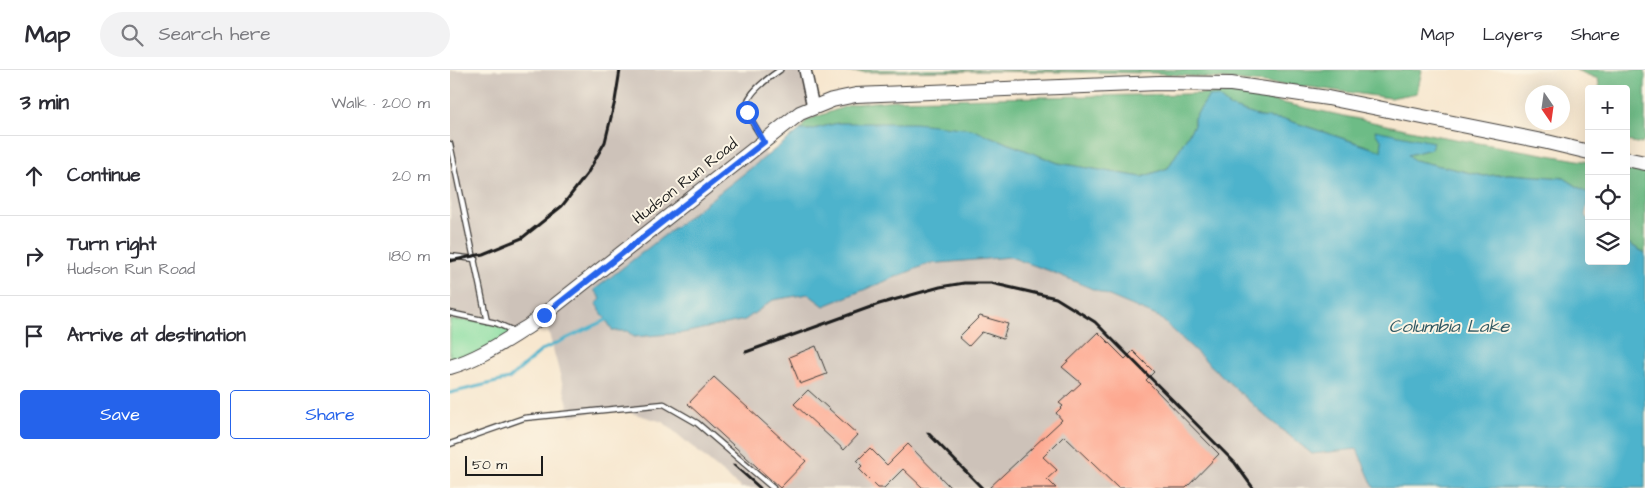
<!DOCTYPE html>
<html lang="en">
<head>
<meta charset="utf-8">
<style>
	body { margin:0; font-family:"Architects Daughter",sans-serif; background:#f2f2f3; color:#2b2b33 }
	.controls { position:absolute; right:15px; top:15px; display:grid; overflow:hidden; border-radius:5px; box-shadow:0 5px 20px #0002 }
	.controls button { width:45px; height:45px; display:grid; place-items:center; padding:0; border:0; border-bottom:1px solid #e1e1e2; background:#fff; color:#2b2b33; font:25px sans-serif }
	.compass { position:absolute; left:1075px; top:15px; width:45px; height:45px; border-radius:50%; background:#fff; box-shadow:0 5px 20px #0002; rotate:167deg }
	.scale { position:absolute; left:15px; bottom:12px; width:78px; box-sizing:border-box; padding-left:5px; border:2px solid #1c1c1c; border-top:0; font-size:14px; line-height:18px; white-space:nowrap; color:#1c1c1c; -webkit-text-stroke:4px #fcf5e5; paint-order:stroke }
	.stop { position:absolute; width:15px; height:15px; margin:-11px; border:4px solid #2563eb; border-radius:50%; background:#fff }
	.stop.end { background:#2563eb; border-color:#fff; box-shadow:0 1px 5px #0008 }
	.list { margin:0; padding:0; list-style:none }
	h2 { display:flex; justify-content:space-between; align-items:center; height:65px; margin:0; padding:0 20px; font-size:21px }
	h2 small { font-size:16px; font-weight:400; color:#7c7c81 }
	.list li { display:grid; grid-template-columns:32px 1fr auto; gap:15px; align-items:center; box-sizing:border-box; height:80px; padding:0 20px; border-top:1px solid #e1e1e2 }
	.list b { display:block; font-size:19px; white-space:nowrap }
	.list p { margin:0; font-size:16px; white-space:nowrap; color:#7c7c81 }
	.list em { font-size:16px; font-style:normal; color:#7c7c81 }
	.actions { display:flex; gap:10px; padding:15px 20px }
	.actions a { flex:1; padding:11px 0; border:1px solid #2563eb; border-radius:5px; text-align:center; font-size:18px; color:#2563eb }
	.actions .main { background:#2563eb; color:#fff }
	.icon { flex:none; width:28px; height:28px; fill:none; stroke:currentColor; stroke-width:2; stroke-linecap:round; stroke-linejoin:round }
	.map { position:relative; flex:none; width:1195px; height:418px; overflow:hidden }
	header { display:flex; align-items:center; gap:30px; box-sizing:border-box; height:70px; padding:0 25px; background:#fff; border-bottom:1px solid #e1e1e2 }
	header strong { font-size:24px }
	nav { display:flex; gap:28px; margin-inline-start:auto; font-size:18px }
	.search { width:350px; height:45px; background:#f2f2f3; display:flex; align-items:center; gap:12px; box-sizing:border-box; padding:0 18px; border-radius:28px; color:#7c7c81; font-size:19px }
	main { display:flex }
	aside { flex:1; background:#fff }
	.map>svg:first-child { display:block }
	.industrial { fill:#cdc2b9 }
	.green { fill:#87dda0; stroke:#527c5e }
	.forest { fill:#6dbc86; stroke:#446c51 }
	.water { fill:#4db3cc; stroke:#346874 }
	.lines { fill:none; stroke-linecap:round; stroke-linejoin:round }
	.stream { stroke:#4db3cc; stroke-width:3 }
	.building { fill:#fda991 }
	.service-casing { stroke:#3d3a37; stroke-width:7 }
	.tertiary-casing { stroke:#3d3a37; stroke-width:14 }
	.secondary-casing { stroke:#3d3a37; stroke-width:16 }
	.service { stroke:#fff; stroke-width:4.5 }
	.tertiary { stroke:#fff; stroke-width:11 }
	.secondary { stroke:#fff; stroke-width:14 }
	.rail { stroke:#1c1c1c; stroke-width:3 }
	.route { stroke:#2563eb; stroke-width:6 }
	.labels { text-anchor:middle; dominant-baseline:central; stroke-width:4; stroke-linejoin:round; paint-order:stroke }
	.street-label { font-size:16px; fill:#1c1c1c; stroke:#fcf5e5 }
	.water-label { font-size:18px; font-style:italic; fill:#305862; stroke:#fcf5e5 }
</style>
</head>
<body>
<header>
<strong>Map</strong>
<div class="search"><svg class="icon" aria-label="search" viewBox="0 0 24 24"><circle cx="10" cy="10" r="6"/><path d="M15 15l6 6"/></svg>Search here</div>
<nav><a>Map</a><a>Layers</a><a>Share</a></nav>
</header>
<main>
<aside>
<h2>3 min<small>Walk · 200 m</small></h2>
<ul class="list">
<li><svg class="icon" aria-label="ahead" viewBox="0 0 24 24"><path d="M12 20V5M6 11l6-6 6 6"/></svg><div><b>Continue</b></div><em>20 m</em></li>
<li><svg class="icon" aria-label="right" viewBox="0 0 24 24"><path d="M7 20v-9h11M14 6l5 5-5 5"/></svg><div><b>Turn right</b><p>Hudson Run Road</p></div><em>180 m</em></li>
<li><svg class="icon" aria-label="arrive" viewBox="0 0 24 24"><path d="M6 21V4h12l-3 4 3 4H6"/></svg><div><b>Arrive at destination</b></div></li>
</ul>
<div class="actions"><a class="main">Save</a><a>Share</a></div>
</aside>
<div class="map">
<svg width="1195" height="418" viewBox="0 0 1195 418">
	<rect width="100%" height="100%" fill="#fcf5e5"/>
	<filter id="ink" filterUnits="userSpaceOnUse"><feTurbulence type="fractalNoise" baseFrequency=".02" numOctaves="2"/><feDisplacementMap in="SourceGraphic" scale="10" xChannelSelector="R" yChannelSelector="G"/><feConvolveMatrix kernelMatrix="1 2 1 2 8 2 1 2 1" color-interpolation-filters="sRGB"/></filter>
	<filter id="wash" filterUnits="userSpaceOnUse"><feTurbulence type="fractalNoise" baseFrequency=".0096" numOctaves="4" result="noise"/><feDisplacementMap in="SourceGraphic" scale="20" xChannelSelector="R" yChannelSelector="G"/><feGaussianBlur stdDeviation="1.12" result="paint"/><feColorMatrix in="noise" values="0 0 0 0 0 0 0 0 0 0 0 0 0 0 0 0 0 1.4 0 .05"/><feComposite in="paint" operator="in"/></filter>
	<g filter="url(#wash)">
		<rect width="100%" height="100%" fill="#f7e7cf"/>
		<!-- industrial -->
		<polygon class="industrial" points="0,0 355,0 363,37 314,72 336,228 358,224 374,236 478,194 559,187 600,201 709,247 815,346 862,384 907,379 924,418 291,418 213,352 164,338 121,346 94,245 68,263 0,251"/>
		<!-- green -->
		<polygon class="green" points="0,250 37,251 68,263 0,297"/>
		<!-- forest -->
		<g class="forest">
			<polygon points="397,0 972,0 967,23 940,28 859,17 705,3 534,1 397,2"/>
			<polygon points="1126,0 1195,0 1195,68 1192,74 1176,71 1176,19 1150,19 1148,9"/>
			<polygon points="786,23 988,66 1139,92 1139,124 1114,108 1059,104 1034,106 964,90 958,85 981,79 926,64 932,71 932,81 837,50 811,47 780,37 768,27 759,26 744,48 744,55 718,98 692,107 608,93 521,59 388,53 359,60 350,60 357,50 403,34 447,30"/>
			<polygon points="1176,99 1195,102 1195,183 1176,172"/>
		</g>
		<!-- water -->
		<polygon class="water" points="759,26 768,27 780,37 811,47 837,50 931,81 932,71 926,64 925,60 983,72 981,79 958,85 964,90 1034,106 1059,104 1114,108 1139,124 1135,146 1139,149 1139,191 1176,191 1176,172 1195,183 1195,418 924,418 907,379 862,384 815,346 709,247 600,201 560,187 478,194 374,236 358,224 323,230 295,250 233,263 184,267 177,261 163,261 146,234 151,229 144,220 350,60 359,60 388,53 465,53 521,59 608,93 692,107 718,98 744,55 744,48"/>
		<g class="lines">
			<!-- stream -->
			<polyline class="stream" points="0,323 59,309 92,280 156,250"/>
		</g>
		<g id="blocks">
			<!-- building -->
			<g class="building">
				<polygon points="530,246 558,254 553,269 532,262 519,276 509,267"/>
				<polygon points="648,262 675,289 683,281 704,302 696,310 769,384 736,418 668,418 614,366 593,387 607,400 597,409 606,418 539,418 612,350 606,343 613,336 609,333 631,313 612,297"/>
				<polygon points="366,276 377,304 350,314 339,287"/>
				<polygon points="264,307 356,391 330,418 238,334"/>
				<polygon points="358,320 408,365 394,380 344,334"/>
				<polygon points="458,374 501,418 473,418 453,399 434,418 428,418 409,399 412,396 407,391 420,378 437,395"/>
			</g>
		</g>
	</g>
	<g filter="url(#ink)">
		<use href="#blocks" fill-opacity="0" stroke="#3d3a37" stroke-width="1"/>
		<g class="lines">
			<defs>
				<g id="service">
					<path d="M313,70C308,61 301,51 297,42C292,26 318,8 330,0"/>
					<polyline points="0,74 37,251"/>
					<polyline points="0,186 25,189"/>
					<polyline points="0,243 46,253 66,262"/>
					<polyline points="0,374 74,348 214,334 247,353 323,418"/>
				</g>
				<polyline id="tertiary" points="355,0 363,37"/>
				<g id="secondary">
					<polyline points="1176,89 1195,93"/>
					<path d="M0,297C29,289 54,271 79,256L350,43L382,30L406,25L709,13L781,14L878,28L1097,72L1139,82"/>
				</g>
			</defs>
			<!-- service casing -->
			<use href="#service" class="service-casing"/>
			<!-- tertiary casing -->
			<use href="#tertiary" class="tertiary-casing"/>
			<!-- secondary casing -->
			<use href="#secondary" class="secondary-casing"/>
			<!-- service -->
			<use href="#service" class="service"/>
			<!-- tertiary -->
			<use href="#tertiary" class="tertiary"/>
			<!-- secondary -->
			<use href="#secondary" class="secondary"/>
			<!-- rail -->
			<g class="rail">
				<polyline points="0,191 33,184 72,168 112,136 137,104 155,72 165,31 170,0"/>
				<polyline points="296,282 429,234 490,217 514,213 541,213 606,228 645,252 785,393 803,418"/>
				<polyline points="478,363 532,418"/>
				<polyline points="284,395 310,418"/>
			</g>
		</g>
	</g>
	<g class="lines" filter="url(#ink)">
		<!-- route -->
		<polyline class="route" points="94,245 314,72 297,42"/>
	</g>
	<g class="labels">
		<!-- street labels -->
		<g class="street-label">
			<text transform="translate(235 111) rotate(-38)">Hudson Run Road</text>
		</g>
		<!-- water labels -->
		<g class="water-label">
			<text x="999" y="256">Columbia Lake</text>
		</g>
	</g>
</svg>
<div class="controls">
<button>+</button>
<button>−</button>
<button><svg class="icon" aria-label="locate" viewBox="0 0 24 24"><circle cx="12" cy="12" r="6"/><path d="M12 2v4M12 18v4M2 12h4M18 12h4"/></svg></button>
<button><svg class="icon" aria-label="layers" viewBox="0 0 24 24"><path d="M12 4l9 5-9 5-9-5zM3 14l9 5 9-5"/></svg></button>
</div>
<svg class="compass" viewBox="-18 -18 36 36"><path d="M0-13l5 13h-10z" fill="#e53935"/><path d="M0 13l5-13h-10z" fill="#7c7c81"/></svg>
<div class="scale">50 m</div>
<div class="stop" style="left:297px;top:42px"></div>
<div class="stop end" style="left:94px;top:245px"></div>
</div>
</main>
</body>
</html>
